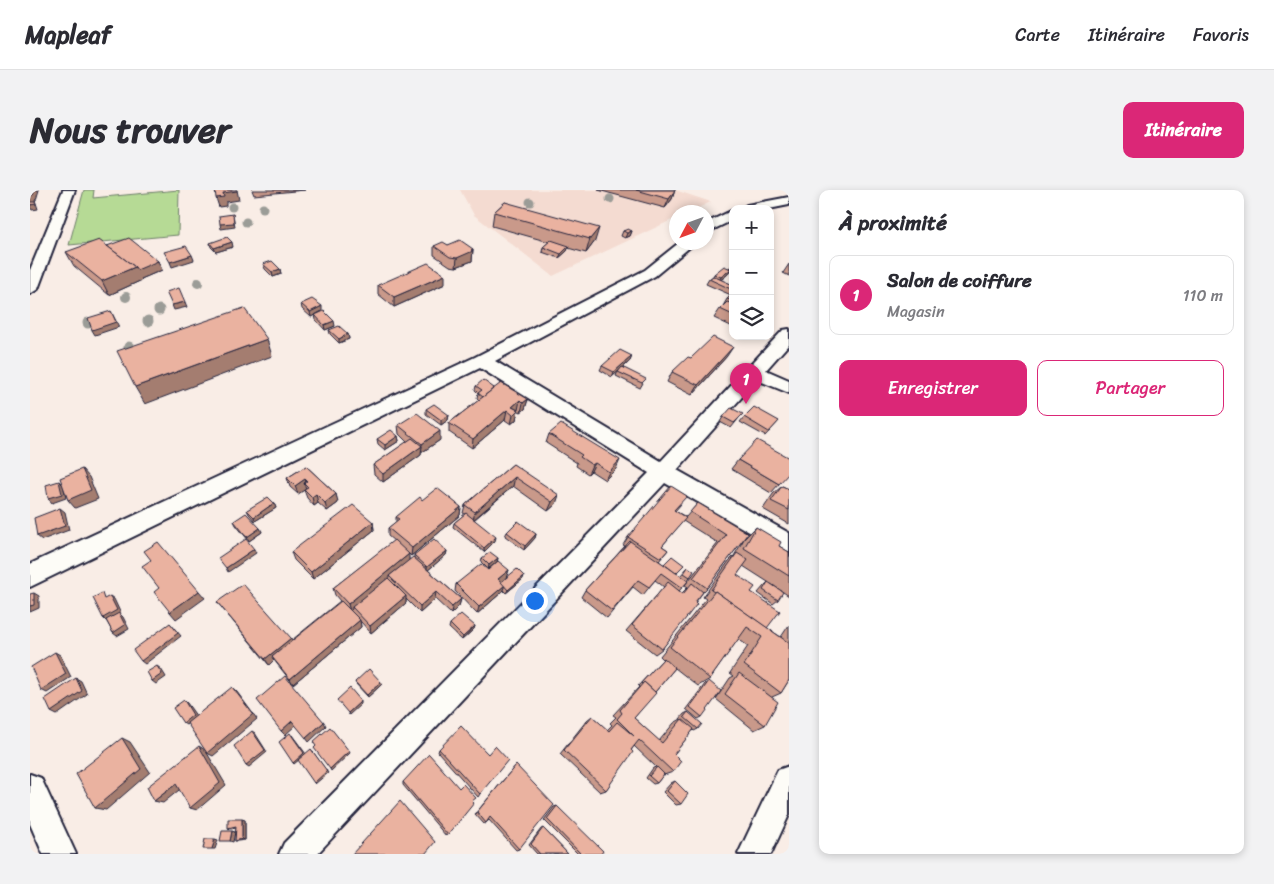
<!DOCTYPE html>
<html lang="fr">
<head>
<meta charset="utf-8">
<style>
	body { margin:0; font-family:Sriracha,sans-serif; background:#f2f2f3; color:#2b2b33 }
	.controls { position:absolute; right:15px; top:15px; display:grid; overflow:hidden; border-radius:10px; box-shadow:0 2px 8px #0003 }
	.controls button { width:45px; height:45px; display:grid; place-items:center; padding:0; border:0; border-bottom:1px solid #e1e1e2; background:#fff; color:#2b2b33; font:25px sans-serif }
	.compass { position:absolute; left:639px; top:15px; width:45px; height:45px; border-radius:50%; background:#fff; box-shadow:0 2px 8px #0003; rotate:229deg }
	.you { position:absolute; left:504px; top:410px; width:18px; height:18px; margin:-12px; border:4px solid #fff; border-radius:50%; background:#1a73e8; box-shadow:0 0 0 8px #1a73e833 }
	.badge { display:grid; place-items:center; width:32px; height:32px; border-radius:50%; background:#db2777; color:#fff; font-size:16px; font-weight:700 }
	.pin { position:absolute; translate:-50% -41px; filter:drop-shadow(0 1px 2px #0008) }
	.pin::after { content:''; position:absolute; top:26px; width:18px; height:15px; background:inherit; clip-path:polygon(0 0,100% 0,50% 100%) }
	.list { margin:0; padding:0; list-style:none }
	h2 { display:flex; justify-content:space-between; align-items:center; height:65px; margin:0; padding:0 20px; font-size:21px }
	h2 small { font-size:16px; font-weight:400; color:#7c7c81 }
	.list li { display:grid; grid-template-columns:32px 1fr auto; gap:15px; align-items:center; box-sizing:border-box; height:80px; margin:0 10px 10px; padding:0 10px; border:1px solid #e1e1e2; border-radius:10px }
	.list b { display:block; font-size:19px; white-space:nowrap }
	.list p { margin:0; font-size:16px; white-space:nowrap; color:#7c7c81 }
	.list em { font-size:16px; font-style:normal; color:#7c7c81 }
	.actions { display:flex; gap:10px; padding:15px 20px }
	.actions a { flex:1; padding:11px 0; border:1px solid #db2777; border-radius:10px; text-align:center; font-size:18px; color:#db2777 }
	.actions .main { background:#db2777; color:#fff }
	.icon { flex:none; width:28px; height:28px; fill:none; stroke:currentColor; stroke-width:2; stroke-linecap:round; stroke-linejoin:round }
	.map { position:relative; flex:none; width:759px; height:664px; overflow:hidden; border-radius:10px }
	header { display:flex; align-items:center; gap:30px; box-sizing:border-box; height:70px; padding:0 25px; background:#fff; border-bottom:1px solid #e1e1e2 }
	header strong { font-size:24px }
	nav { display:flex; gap:28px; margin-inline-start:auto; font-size:18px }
	.intro { display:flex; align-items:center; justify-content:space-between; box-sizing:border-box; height:120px; padding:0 30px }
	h1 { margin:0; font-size:35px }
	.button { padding:12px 22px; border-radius:10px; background:#db2777; color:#fff; font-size:18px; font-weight:700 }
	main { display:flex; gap:30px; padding:0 30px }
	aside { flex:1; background:#fff; border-radius:10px; box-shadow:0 2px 8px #0003 }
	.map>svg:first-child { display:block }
	.built { fill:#f4dbd1 }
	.green { fill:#b6da95; stroke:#6c7e68 }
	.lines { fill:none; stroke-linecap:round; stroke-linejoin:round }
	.minor-casing { stroke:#22223b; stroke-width:4 }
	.minor { fill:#fdfcf7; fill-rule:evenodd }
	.tree { fill:#9b9c97 }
	.wall { fill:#c9998a; stroke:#22223b; fill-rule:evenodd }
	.shaded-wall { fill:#a47d70; stroke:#22223b }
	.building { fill:#eab2a0; stroke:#22223b }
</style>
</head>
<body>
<header>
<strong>Mapleaf</strong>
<nav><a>Carte</a><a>Itinéraire</a><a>Favoris</a></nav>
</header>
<div class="intro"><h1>Nous trouver</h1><a class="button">Itinéraire</a></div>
<main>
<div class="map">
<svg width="759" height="664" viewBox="0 0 759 664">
	<rect width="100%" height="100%" fill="#f9ede6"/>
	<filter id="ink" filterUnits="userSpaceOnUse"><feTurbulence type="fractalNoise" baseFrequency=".02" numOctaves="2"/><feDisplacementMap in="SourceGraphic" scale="10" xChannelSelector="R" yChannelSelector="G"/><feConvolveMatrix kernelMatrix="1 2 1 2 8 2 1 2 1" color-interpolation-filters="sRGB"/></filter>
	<g filter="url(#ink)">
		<!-- built -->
		<polygon class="built" points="430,0 645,0 681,12 659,22 646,22 646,28 523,86 444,25"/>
		<!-- green -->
		<polygon class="green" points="54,0 64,0 63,8 149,0 148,45 39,55"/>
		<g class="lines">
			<defs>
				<g id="minor">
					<polygon points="33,0 45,0 8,99 0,104 0,80"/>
					<polygon points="759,7 759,15 739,19 711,19 717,15"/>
					<polygon points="703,20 703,30 676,43 676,33"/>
					<polygon points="650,52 666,52 625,86 465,171 631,271 753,140 759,139 759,154 736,180 759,190 759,203 727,190 647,280 759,343 759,365 635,293 287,664 249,664 254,653 619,283 450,178 0,397 0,374 445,167 615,80"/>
					<polygon points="759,576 759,625 741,664 708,664 748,580"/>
					<polygon points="0,584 11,588 46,664 13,664 0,634"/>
				</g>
			</defs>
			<!-- minor casing -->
			<use href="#minor" class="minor-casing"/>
			<!-- minor -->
			<use href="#minor" class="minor"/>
		</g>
		<!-- trees -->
		<g class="tree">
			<circle cx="580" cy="9" r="4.5"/>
			<circle cx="500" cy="12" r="4.5"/>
			<circle cx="202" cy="17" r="4.5"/>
			<circle cx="233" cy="18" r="4.5"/>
			<circle cx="216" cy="32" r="4.5"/>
			<circle cx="168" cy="93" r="5"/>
			<circle cx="96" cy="107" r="5"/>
			<circle cx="129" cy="120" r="5.5"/>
			<circle cx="118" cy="131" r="5.5"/>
			<circle cx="58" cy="133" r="5.5"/>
			<circle cx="99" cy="157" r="5.5"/>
		</g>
		<!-- wall -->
		<g class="wall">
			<polygon points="222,0 275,0 224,5"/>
			<polygon points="568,0 645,0 642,9 635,18"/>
			<polygon points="475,12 565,51 556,63 538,58 537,61 529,68 512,62 513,57 519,52 462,36 464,22"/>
			<polygon points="593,41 602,41 600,46 595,48 591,46"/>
			<polygon points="180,53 203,57 186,62 181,57"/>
			<polygon points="418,55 443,59 442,71 426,77 420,76 404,65 404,56"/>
			<polygon points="78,56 128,71 132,80 111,89 112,90 79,105 44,76 36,62"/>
			<polygon points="233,74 250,79 251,84 243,87 235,79"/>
			<polygon points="703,74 703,83 700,81 698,84 691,90 703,95 703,137 684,128 690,119 693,116 697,109 701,105 676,94 679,89 683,86 684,84 699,78"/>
			<polygon points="759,74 759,86 753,83"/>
			<polygon points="415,94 364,117 348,104 348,95"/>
			<polygon points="271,114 292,121 281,127 272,119"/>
			<polygon points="285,125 305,136 295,140 286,130"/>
			<polygon points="299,140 318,144 319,149 309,153 300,144"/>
			<polygon points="602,166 600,171 593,178 613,193 610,198 586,186 588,181 582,187 570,180 572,176"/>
			<polygon points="697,166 662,205 637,192 642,182 661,168"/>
			<polygon points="446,196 464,198 498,209 495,219 491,222 487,220 488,220 486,230 481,234 475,230 442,258 419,242 419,233 449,210 447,208 448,203 445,200"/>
			<polygon points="396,219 419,225 418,230 411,235 396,224"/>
			<polygon points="693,227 709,228 701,238 690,232"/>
			<polygon points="714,227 749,231 735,246 710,232"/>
			<polygon points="368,235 410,250 391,263 391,265 353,292 344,284 343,275 377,252 369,244"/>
			<polygon points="519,244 586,279 575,290 561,281 558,284 546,276 547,273 516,253"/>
			<polygon points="368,246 369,251 355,260 348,254 347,249"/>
			<polygon points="708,270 749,294 741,303 701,279"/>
			<polygon points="483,274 526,314 518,321 483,296 444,330 465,351 454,362 423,337 424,333 435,324 433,323 435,315"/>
			<polygon points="276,276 306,304 308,313 297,321 288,313 284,316 277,308 274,300 268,304 260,297 257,288"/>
			<polygon points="752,296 759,299 759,334 733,319 743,304"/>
			<polygon points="392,310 431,317 430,325 381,366 378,363 379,370 384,369 384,365 417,361 416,365 398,380 431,409 429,416 421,424 405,409 390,423 376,409 376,413 341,443 330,431 331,437 263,494 244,470 239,475 187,412 262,450 310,411 305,405 303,398 364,351 358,346 358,338 366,332 366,327"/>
			<polygon points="244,313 246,318 225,331 219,324 217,320"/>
			<path d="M668,313L718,343L677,398L673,402L632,459L625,464L596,441L634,397L625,390L613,405L603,397L577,428L551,407L555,400L595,356L593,355L598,347L651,314L645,321L656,327ZM653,331L688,353L655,395L658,397L652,403L649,401L658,391H657L660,387L658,377L650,386L629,371L638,360L632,356Z"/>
			<polygon points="204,331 230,338 232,342 219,351 206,335"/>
			<polygon points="343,332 344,340 283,389 264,370 261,362"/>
			<polygon points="726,337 749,356 759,362 759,406 741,394 748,410 743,414 728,403 734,396 738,392 713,376 707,385 721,402 737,438 751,447 759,435 759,490 751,503 742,507 735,535 724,540 686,509 700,488 704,486 700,483 718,456 708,449 680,489 668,496 645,478 625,502 604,528 629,551 644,533 651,529 650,529 654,524 658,522 668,539 664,541 663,540 644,564 643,582 634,585 634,584 627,593 623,594 616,588 623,578 626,577 604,556 576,600 570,602 530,564 557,530 562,526 577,540 582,535 580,533 586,527 583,525 609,497 608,496 633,469 630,466 676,409 673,407 699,371 704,366 714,349"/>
			<polygon points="477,342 506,344 505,348 494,360 475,346"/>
			<polygon points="452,368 468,368 467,372 458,379 451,372"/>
			<polygon points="458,380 479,380 476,388 493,389 476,403 473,400 472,402 447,424 425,401 426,394"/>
			<polygon points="420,434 445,436 444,439 432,450 419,438"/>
			<polygon points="679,491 672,527 668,529 656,519 675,494"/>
			<polygon points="325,492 352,494 338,507 326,494"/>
			<polygon points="409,559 458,564 450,604 448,607 408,562"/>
			<polygon points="486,575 489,659 486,660 459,630 456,633 454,634 445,624"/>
			<polygon points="645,591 651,614 646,615 633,602 641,593"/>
			<polygon points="373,592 442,611 416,646 373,595"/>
			<polygon points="527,616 571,664 548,664 514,630 524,617"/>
			<polygon points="215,630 215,650 208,651 205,651 206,638 201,639 198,638"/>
			<polygon points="513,638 538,664 507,664 499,655 511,639"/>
		</g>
		<!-- shaded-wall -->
		<g class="shaded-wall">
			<polygon points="5,0 9,0 6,10 5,10 8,19 2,20 0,17 0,5"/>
			<polygon points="207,0 209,10 196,12 196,16 189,17 186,8 193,3"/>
			<polygon points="645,0 642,9 635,18 639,9"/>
			<polygon points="203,24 205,37 191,39 190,34"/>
			<polygon points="569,38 565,51 556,63 560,49"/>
			<polygon points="602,41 600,46 595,48 597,43"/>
			<polygon points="202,52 203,57 186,62 184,58"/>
			<polygon points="539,56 537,61 529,68 531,64"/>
			<polygon points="443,59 442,71 426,77 427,68"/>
			<polygon points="162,65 164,70 142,77 140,72"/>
			<polygon points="128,71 132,80 111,89 112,90 79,105 72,91 105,77"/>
			<polygon points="250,79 251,84 243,87 242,82"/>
			<polygon points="701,79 698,84 688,92 691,87"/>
			<polygon points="415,85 415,94 364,117 364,107"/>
			<polygon points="155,112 157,117 144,120 142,115"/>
			<polygon points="292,116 292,121 281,127 280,122"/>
			<polygon points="81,121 89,137 65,145 62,140"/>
			<polygon points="304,131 305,136 295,140 294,135"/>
			<polygon points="318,144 319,149 309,153 309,149"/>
			<polygon points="237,149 242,166 115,214 105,197"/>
			<polygon points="703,157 697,166 662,205 668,195"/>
			<polygon points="602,166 600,171 582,187 584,182"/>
			<polygon points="498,209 495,219 491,222 493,213"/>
			<polygon points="490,210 488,220 482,217"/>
			<polygon points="477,220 475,230 442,258 443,249"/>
			<polygon points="488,220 486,230 481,234 483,225"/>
			<polygon points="419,225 418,230 411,235 411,230"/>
			<polygon points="410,241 410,250 391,263 392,254"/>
			<polygon points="368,246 369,251 355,260 355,255"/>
			<polygon points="392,256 391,265 353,292 353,284"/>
			<polygon points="590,270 586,279 575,290 579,282"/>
			<polygon points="565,273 561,281 558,284 562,275"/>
			<polygon points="52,279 59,287 68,309 45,318 38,310"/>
			<polygon points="485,287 483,296 443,330 445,322"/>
			<polygon points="275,289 277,296 274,293 276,299 268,304 265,296"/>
			<polygon points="29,291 33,295 36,308 22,313 18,308"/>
			<polygon points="286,304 288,313 284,316 282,307"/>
			<polygon points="306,304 308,313 297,321 295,313"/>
			<polygon points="529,305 526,314 518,321 522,312"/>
			<polygon points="244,313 246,318 225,331 224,327"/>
			<polygon points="431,317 430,325 381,366 382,358"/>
			<polygon points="30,318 35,322 39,340 12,350 7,346"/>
			<polygon points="343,332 344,340 283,389 281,382"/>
			<polygon points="230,338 232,342 219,351 217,347"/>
			<polygon points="506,344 505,348 494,360 495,356"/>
			<polygon points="466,347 465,351 454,362 454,358"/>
			<polygon points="224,359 226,363 198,382 196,378"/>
			<polygon points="417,361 416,365 397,381 397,377"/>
			<polygon points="379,364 379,372 359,386 359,388 323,418 322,417 322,419 320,421 318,414"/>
			<polygon points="468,368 467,372 458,379 459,375"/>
			<polygon points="479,380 476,388 466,397 468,389"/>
			<polygon points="494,386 493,389 476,403 478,400"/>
			<polygon points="475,395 472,402 447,424 449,417"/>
			<polygon points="169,401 175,408 146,429 140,422"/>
			<polygon points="406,402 405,409 390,423 390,416"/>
			<polygon points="4,403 9,406 9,418 0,422 0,416"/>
			<polygon points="80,406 84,409 91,424 90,424 93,427 99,439 87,446 83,443 77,432 73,428"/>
			<polygon points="376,406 376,413 341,443 340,436"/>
			<polygon points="431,409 429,416 421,424 422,417"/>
			<polygon points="330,430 331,437 263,494 260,489"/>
			<polygon points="140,433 151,446 115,474 111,471"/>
			<polygon points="445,436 444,439 432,450 433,447"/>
			<polygon points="261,448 264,454 242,467 244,470 239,475 235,469"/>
			<polygon points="25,462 30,465 41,487 17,503 11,500"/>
			<polygon points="127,476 131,479 136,487 126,494 122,491"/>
			<polygon points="46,488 51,491 57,504 27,525 21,522"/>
			<polygon points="351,492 352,494 338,507 337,505"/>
			<polygon points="202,497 207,502 227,529 183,566 177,563 196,595 167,620 160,618 169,556 175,560"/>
			<polygon points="154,510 157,513 167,527 156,535 153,533"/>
			<polygon points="331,511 331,514 319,525 318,523"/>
			<polygon points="262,531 266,535 255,545 251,541"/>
			<polygon points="294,532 296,536 279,552 276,548"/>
			<polygon points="222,541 225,543 237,562 219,577 216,575"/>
			<polygon points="262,545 276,564 264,574 263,573"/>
			<polygon points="92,548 100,552 120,582 76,620 65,618"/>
			<polygon points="281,559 298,583 285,594 284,593"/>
			<polygon points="319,561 320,563 301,581 300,579"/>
			<polygon points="146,594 154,596 133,613 124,611"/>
			<polygon points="212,629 215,630 215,650 212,649"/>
			<polygon points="202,641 205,642 203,652 200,651"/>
			<polygon points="185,649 188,650 185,659 182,659"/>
		</g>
		<!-- building -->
		<g class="building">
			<polygon points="0,0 5,0 3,5 0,5"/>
			<polygon points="185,0 207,0 207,1 193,3 194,7 186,8"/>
			<polygon points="606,0 645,0 639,9"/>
			<polygon points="0,12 5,12 6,14 0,15"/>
			<polygon points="475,12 569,38 560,49 464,22"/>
			<polygon points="203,24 204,33 190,34 189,26"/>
			<polygon points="598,39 602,41 597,43 593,41"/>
			<polygon points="197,47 202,52 184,58 180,53"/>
			<polygon points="99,48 128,71 107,80 105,77 77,56"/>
			<polygon points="69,50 105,77 72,91 36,62"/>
			<polygon points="430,50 443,59 441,60 443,61 427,68 420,67 404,56 413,52 418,55"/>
			<polygon points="521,50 539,56 531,64 513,57"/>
			<polygon points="156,56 162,65 140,72 134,62"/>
			<polygon points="242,71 250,79 242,82 233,74"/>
			<polygon points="398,73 415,85 364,107 348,95"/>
			<polygon points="694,76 701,79 691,87 684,84"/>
			<polygon points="683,86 703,95 703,100 679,89"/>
			<polygon points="149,98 155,112 142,115 136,102"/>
			<polygon points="703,104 703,111 697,109"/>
			<polygon points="282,109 292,116 280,122 271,114"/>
			<polygon points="697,112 703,114 703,125 690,119"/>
			<polygon points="214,118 237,149 105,197 87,161"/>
			<polygon points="81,121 86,132 62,140 58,128"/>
			<polygon points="294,121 304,131 294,135 285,125"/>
			<polygon points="309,136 318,144 309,149 299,140"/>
			<polygon points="683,147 703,157 668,195 642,182 658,167 661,168"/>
			<polygon points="590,160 602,166 584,182 572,176"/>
			<polygon points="592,177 616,189 612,193 588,182"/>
			<polygon points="453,190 464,198 453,207 448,203 452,200 446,196"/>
			<polygon points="471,193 498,209 493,213 490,210 482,217 488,220 483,225 477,220 443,249 419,233"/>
			<polygon points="404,214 419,225 411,230 396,219"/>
			<polygon points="724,217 749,231 739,242 714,227"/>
			<polygon points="701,218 713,224 704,233 693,227"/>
			<polygon points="387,223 410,241 392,254 368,235"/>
			<polygon points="531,234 590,270 579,282 565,273 562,275 550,267 552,265 519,244"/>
			<polygon points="361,240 368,246 355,255 347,249"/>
			<polygon points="382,248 392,256 353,284 343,275"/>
			<polygon points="727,250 759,268 759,283 749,294 708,270"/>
			<polygon points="483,274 529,305 522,312 485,287 445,322 435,315"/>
			<polygon points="276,276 306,304 295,313 286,304 282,307 274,299 278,297 274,293 277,291 275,289 265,296 257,288"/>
			<polygon points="52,279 61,300 38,310 30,288"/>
			<polygon points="29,291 32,304 18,308 16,295"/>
			<polygon points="641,296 657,306 644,320 656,328 632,356 638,360 631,368 598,347"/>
			<polygon points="752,296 759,299 759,320 741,311"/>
			<polygon points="407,298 431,317 382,358 358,338 369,329 366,327 390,307 392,310"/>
			<polygon points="238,307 244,313 224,327 217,320"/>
			<polygon points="668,313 718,343 677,398 663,388 696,345 660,322"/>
			<polygon points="323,315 343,332 281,382 261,362"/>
			<polygon points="30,318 35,336 7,346 4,328"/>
			<polygon points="216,323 230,338 217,347 204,331"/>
			<polygon points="436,323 466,347 454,358 424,333"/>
			<polygon points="488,331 506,344 495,356 477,342"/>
			<polygon points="726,337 751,352 749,356 759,362 759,386 714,358"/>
			<polygon points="216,349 224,359 196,378 188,368"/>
			<polygon points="404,349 417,361 397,377 384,365"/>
			<polygon points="364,350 379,364 318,414 303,398"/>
			<polygon points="600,351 658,391 652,398 631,383 619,397 608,390 582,421 555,400"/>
			<polygon points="128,352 169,401 140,422 124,402 129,398 112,376 121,370 114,361"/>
			<polygon points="460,362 468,368 459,375 452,368"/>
			<polygon points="707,363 718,370 707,385 725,397 721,402 750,421 737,438 685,401 684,402 681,400"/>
			<polygon points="642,366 654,375 646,383 634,374"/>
			<polygon points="383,367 431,409 422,417 406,402 390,416 359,386"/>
			<polygon points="468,371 479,380 468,389 475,395 449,417 426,394 451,374 458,380"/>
			<polygon points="658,377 664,381 660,387 654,383"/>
			<polygon points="487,379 494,386 478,400 471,392"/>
			<polygon points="358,388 376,406 340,436 322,417"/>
			<polygon points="638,392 653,404 662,393 673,402 665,412 667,414 632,459 602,435"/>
			<polygon points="738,392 753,402 748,410 733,400"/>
			<polygon points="213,394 261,448 235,469 187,412"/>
			<polygon points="685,401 759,453 759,490 751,503 714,475 732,447 717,437 680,489 640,457"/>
			<polygon points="4,403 4,415 0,416 0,404"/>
			<polygon points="72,403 74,409 80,406 87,420 73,428 63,408"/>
			<polygon points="311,411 330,430 260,489 242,467"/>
			<polygon points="89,423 95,435 83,443 76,430"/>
			<polygon points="431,424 445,436 433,447 420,434"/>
			<polygon points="140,433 148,443 111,471 103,460"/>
			<polygon points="25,462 36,484 11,500 1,477"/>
			<polygon points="634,468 645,478 625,502 614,492 612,494 611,493"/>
			<polygon points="127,476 132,484 122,491 117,482"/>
			<polygon points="339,479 351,492 337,505 325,492"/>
			<polygon points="709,483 748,512 735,535 695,504"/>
			<polygon points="255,486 294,532 276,548 262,531 251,541 227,510"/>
			<polygon points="46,488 52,501 21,522 15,509"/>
			<polygon points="679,491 691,501 672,527 660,517"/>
			<polygon points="614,492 626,503 604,528 632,553 652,529 664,539 644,564 651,571 643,582 609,550 601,560 603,562 576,600 534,560 562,526 579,541 587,532 604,546 587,529 592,523 590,520"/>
			<polygon points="202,497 223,524 177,563 157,533"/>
			<polygon points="320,498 331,511 318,523 307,510"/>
			<polygon points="154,510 163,525 153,533 143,518"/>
			<polygon points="658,522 672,534 668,539 654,527"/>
			<polygon points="431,536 458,564 465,556 478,570 450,604 409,559"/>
			<polygon points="300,537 319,561 300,579 284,558 286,556 283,552"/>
			<polygon points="222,541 235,560 216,575 204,556"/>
			<polygon points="260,543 274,563 263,573 249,552"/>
			<polygon points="92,548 111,579 65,618 46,584"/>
			<polygon points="169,556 190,593 160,618 146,594 124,611 117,597"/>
			<polygon points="281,559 297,581 284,593 268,570"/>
			<polygon points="399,564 429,598 433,594 446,608 442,611 444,613 418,645 373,592"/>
			<polygon points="486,575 524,615 489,659 460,627 456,633 447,622"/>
			<polygon points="627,577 634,584 627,593 619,586"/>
			<polygon points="645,591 658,604 651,614 637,601"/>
			<polygon points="370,611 405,652 395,664 322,664"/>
			<polygon points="527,616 573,661 571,664 551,664 517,629"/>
			<polygon points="198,629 212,629 212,649 205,651 206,636 198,638"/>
			<polygon points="513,638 538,664 510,664 501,654"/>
			<polygon points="192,641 202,641 200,651 190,651"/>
			<polygon points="175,649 185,649 182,659 173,659"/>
		</g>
	</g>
</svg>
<div class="controls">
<button>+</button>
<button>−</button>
<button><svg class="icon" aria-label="layers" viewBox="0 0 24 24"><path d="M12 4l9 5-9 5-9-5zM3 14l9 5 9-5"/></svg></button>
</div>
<svg class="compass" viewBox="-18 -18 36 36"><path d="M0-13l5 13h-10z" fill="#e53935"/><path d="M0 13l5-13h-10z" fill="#7c7c81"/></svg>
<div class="you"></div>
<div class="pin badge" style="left:716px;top:214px">1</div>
</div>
<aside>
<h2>À proximité<small></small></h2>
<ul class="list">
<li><span class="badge">1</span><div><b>Salon de coiffure</b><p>Magasin</p></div><em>110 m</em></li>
</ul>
<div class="actions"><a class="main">Enregistrer</a><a>Partager</a></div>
</aside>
</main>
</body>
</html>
